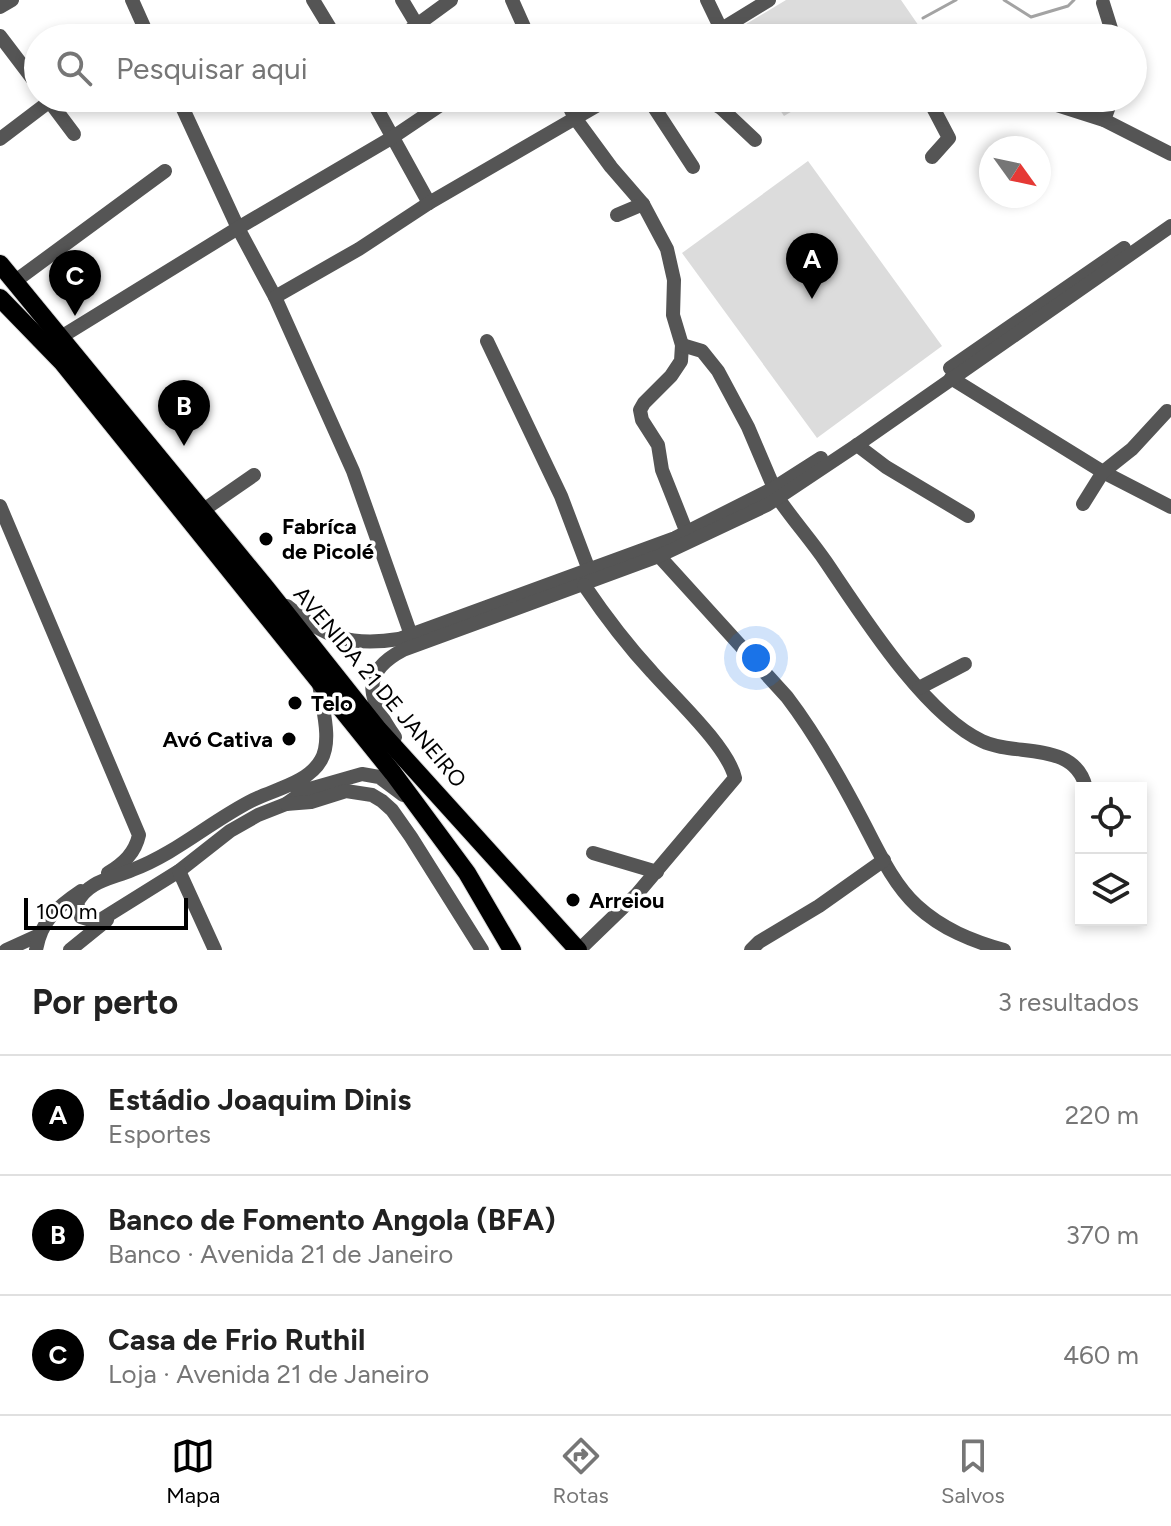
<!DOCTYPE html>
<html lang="pt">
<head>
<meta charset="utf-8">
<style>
	body { margin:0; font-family:Figtree,sans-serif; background:#f6f6f6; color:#222 }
	.controls { position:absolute; right:24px; bottom:24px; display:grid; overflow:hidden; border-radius:0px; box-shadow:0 4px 12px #0003 }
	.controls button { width:72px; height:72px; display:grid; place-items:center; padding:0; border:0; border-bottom:2px solid #e0e0e0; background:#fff; color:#222; font:40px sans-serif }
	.compass { position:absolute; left:979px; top:136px; width:72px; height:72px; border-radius:50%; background:#fff; box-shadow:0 4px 12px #0003; rotate:123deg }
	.scale { position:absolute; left:24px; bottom:20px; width:164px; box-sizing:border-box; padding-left:8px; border:4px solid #000; border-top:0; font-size:22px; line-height:28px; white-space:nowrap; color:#000; -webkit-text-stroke:6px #fff; paint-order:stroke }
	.you { position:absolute; left:756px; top:658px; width:28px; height:28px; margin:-20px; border:6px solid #fff; border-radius:50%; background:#1a73e8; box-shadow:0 0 0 12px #1a73e833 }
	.badge { display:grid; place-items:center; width:52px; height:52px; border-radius:50%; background:#000; color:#fff; font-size:26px; font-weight:700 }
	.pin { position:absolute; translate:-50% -66px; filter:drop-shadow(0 2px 4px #0008) }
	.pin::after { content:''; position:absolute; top:42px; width:28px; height:24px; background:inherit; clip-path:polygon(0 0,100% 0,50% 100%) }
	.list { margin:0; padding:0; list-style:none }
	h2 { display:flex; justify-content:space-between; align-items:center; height:104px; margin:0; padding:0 32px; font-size:34px }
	h2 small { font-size:26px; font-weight:400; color:#767676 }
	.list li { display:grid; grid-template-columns:52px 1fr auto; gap:24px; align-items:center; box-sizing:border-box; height:120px; padding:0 32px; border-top:2px solid #e0e0e0 }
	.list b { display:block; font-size:30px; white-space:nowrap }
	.list p { margin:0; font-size:26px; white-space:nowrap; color:#767676 }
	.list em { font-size:26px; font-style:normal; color:#767676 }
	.icon { flex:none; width:44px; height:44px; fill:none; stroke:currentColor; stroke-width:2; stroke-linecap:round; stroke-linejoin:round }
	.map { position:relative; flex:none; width:1171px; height:950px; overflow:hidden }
	.search { position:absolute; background:#fff; box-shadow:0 4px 12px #0003; left:24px; right:24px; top:24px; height:88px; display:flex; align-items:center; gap:20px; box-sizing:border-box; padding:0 28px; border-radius:44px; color:#767676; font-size:30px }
	.sheet { height:464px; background:#fff }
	nav { display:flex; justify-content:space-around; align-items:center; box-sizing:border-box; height:112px; border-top:2px solid #e0e0e0; background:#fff; font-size:22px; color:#767676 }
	nav a { display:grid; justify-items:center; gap:4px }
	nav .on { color:#000 }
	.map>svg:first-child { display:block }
	.garden { fill:#dcdcdc }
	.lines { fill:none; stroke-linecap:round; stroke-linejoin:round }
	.stream { stroke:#a3a3a3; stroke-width:3 }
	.major-casing { stroke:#dbdbdb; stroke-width:20 }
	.minor { stroke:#555; stroke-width:14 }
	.major { stroke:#000; stroke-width:18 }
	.poi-dot { fill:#000; stroke:#fff; stroke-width:3 }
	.labels { text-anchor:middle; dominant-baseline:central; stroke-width:7; stroke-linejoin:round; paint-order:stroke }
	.poi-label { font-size:22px; font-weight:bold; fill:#000; stroke:#fff; text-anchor:start }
	.street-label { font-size:22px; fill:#000; stroke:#fff }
</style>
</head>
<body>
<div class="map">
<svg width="1171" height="950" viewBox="0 0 1171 950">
	<rect width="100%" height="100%" fill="#fff"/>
	<!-- garden -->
	<g class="garden">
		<polygon points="786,0 901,0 923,32 914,38 734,38 731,33"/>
		<polygon points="772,98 814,98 784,116"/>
		<polygon points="808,161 942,346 817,438 682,253"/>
	</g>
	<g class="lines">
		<!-- stream -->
		<g class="stream">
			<polyline points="1004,0 1031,17 1068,6 1074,0"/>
			<polyline points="923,18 956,0"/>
		</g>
		<defs>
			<g id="major">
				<polyline points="0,264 266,588 378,729 578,950"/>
				<polyline points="0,298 63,363 393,773 467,873 512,950"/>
			</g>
		</defs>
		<!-- major casing -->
		<use href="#major" class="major-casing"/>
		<!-- minor -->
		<g class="minor">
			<polyline points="132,0 149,38"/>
			<polyline points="313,0 336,38"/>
			<polyline points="402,0 417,25"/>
			<polyline points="512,0 529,38"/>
			<polyline points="707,0 721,29"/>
			<polyline points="1103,3 1114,38"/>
			<polyline points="0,7 12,0"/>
			<polyline points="607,32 610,38"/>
			<polyline points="0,36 38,86"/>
			<polyline points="399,38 451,0"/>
			<polyline points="707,38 769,0"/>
			<polyline points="47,98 74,134"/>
			<polyline points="178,98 238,228 275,297 353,471 411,635"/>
			<polyline points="371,98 429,203"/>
			<polyline points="565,98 575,118 611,167 643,204 667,249 674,280 673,315 682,345 681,361 671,376 644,403 640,410 642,420 658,445 662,470 687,533"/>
			<polyline points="648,98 693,167"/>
			<polyline points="704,98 721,108 755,140"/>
			<polyline points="928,98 949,138 932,157"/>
			<polyline points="1035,98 1104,120 1171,154"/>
			<polyline points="1104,120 1112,98"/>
			<polyline points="0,139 54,98"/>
			<polyline points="617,215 643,204"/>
			<polyline points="14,282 165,171"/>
			<polyline points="275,297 359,249 429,203 610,98"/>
			<polyline points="61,337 238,228 393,137 451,98"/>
			<polyline points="487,341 561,496 589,570"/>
			<polyline points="682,345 702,351 718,371 748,427 774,488"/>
			<polyline points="950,368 1124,248"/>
			<polyline points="951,378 1103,472 1171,507"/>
			<polyline points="857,445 886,467 968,516"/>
			<path d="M778,498C793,520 811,540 826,562C862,615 924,714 982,741C1015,757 1075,740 1086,788"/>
			<polyline points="1083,504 1103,472 1132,449 1167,411"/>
			<path d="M0,506L139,835C135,853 124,863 108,873"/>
			<polyline points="202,511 254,475"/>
			<path d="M659,556L787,697C816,735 839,776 861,818C877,848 892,883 917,906C942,929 972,941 1004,950"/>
			<path d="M287,606C325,637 349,647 399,639L675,538L774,488L821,458"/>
			<path d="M319,682C321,705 333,739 321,760C308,783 275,789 253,800C211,821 177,853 132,870C110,879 88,881 77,903L81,917L94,921L102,919L179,871L230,831L258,815L286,804L306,790L362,774L379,777L403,795"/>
			<polyline points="919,688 965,664"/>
			<path d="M395,737C370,701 357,674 403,650L659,556L767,505L857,445L1171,226"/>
			<polyline points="286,804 311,802 346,791 372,795 382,801 392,810 411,837 482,950"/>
			<polyline points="593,853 657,872"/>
			<polyline points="179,871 215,950"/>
			<polyline points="6,950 39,935"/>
			<path d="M36,950C41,921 57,907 81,891"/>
			<polyline points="70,950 107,920"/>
			<path d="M579,950L637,894L735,778C728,747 674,697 652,672C627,645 605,616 584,585"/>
			<polyline points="751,950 759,942 819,906 884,860"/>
		</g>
		<!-- major -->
		<use href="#major" class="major"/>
	</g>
	<!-- markers -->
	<g class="poi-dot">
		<circle cx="266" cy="539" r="8"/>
		<circle cx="295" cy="703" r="8"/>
		<circle cx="289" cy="739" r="8"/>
		<circle cx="573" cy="900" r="8"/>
	</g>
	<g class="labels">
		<!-- poi labels -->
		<g class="poi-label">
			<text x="282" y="526">Fabríca<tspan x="282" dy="25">de Picolé</tspan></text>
			<text x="311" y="703">Telo</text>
			<text x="273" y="739" text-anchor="end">Avó Cativa</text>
			<text x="589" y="900">Arreiou</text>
		</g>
		<!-- street labels -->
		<g class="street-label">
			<text transform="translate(380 687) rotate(50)">AVENIDA 21 DE JANEIRO</text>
		</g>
	</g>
</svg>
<div class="controls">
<button><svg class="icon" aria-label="locate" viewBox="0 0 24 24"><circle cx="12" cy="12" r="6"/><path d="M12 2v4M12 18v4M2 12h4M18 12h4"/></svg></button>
<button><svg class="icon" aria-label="layers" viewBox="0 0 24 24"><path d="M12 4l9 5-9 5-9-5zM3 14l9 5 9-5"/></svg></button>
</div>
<svg class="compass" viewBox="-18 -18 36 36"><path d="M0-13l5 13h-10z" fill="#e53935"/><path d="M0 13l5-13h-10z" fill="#767676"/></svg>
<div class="scale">100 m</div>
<div class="you"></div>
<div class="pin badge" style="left:812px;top:299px">A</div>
<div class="pin badge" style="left:184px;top:446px">B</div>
<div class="pin badge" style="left:75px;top:316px">C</div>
<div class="search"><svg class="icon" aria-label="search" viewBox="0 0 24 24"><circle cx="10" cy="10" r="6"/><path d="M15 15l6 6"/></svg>Pesquisar aqui</div>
</div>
<section class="sheet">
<h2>Por perto<small>3 resultados</small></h2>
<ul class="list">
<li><span class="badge">A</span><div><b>Estádio Joaquim Dinis</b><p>Esportes</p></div><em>220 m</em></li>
<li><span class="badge">B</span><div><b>Banco de Fomento Angola (BFA)</b><p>Banco · Avenida 21 de Janeiro</p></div><em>370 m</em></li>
<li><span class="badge">C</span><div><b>Casa de Frio Ruthil</b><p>Loja · Avenida 21 de Janeiro</p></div><em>460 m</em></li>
</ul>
</section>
<nav>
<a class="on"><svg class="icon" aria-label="map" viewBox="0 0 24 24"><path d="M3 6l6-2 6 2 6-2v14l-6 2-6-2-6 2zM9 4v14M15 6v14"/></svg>Mapa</a>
<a><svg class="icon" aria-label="directions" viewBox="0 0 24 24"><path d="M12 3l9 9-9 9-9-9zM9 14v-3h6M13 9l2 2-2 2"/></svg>Rotas</a>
<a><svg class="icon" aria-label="saved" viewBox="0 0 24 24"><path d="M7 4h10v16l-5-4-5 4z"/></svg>Salvos</a>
</nav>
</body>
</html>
